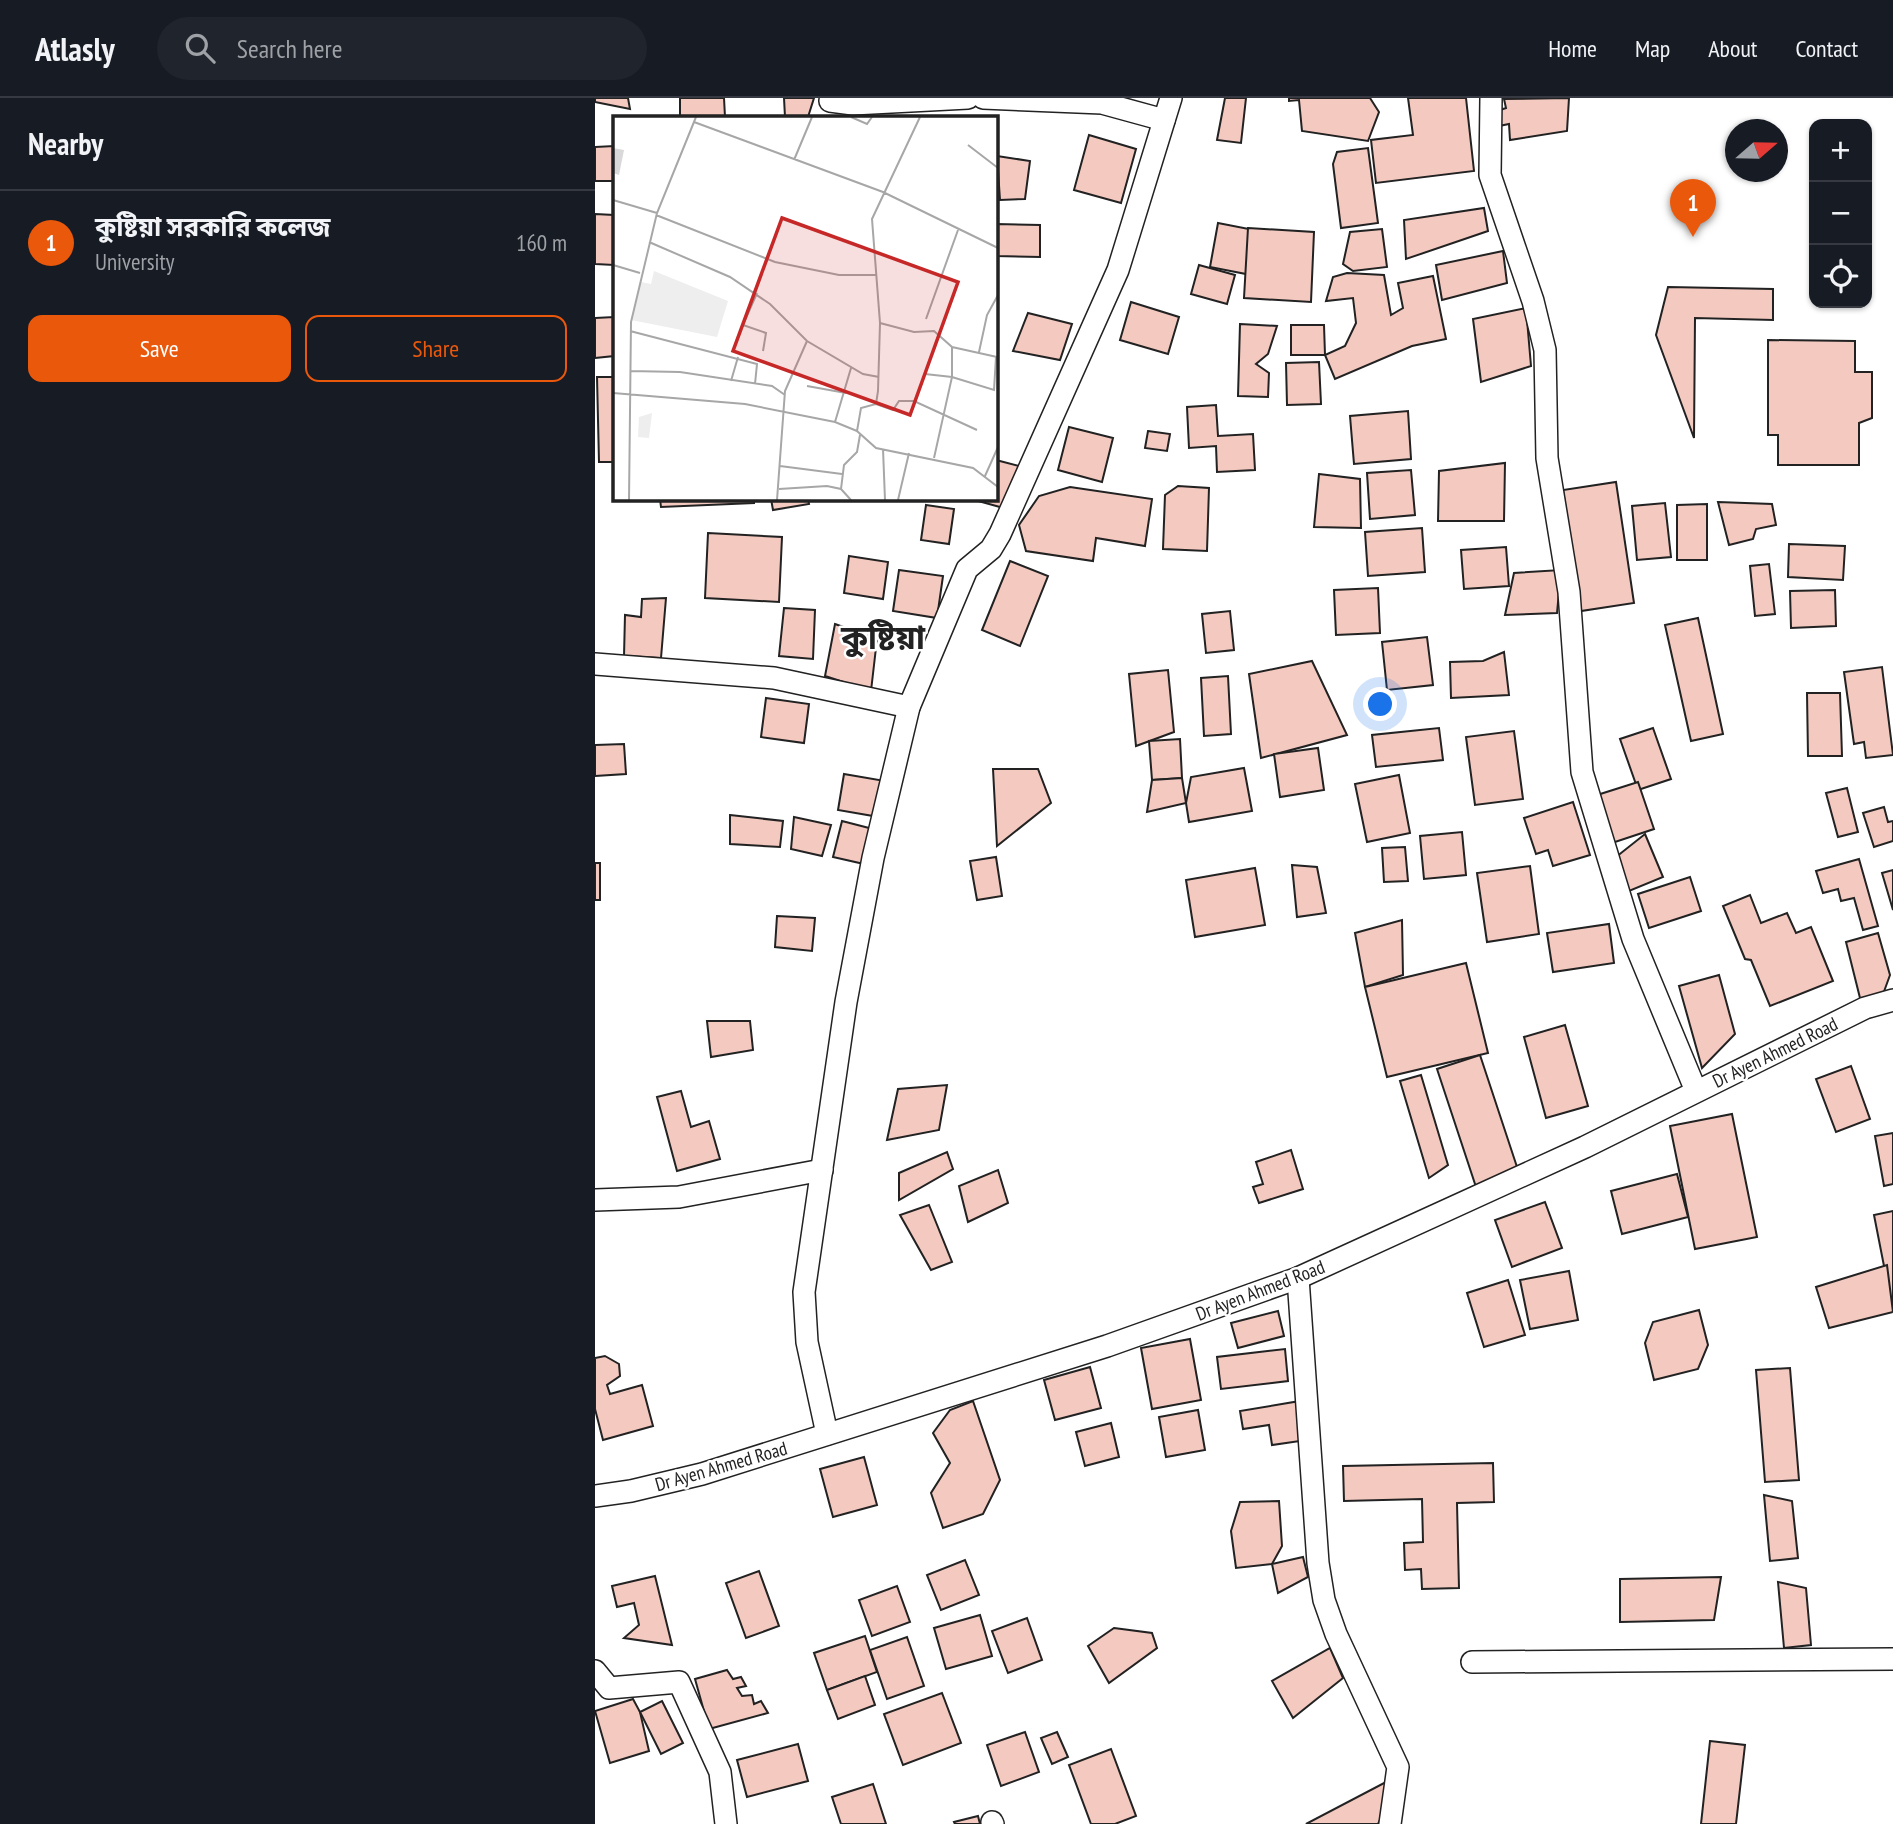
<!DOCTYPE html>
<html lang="en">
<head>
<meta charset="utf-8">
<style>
	body { margin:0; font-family:"PT Sans Narrow","Noto Sans Bengali",sans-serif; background:#20242c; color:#f1f3f6 }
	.controls { position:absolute; right:21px; top:21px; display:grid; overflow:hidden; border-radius:14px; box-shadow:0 2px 5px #0004 }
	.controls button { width:63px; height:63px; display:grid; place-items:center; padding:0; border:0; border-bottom:2px solid #363941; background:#171b24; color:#f1f3f6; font:35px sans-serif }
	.compass { position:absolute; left:1130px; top:21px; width:63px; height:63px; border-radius:50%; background:#171b24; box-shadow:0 2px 5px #0004; rotate:70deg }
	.you { position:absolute; left:786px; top:607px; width:24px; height:24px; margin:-18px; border:5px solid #fff; border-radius:50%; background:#1a73e8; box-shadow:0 0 0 10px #1a73e833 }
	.badge { display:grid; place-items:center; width:46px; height:46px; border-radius:50%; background:#ea580c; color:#fff; font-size:23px; font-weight:700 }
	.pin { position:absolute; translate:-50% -58px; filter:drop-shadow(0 2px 4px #0008) }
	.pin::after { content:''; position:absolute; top:37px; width:24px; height:21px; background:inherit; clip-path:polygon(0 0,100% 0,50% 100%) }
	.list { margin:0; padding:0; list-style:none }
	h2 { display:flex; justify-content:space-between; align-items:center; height:91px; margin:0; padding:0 28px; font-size:30px }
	h2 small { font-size:23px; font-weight:400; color:#9ea1a6 }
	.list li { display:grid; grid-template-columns:46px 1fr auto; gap:21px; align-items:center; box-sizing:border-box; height:105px; padding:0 28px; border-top:2px solid #363941 }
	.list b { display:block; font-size:26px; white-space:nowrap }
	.list p { margin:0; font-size:23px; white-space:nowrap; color:#9ea1a6 }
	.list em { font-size:23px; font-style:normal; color:#9ea1a6 }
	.actions { display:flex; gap:14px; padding:21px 28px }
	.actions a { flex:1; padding:16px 0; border:2px solid #ea580c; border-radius:14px; text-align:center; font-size:24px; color:#ea580c }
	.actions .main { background:#ea580c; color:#fff }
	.icon { flex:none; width:38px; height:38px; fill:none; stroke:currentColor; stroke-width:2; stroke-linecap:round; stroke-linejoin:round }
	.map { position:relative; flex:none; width:1298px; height:1726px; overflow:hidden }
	header { display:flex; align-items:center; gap:42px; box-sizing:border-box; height:98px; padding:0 35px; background:#171b24; border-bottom:2px solid #363941 }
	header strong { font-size:33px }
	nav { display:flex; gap:38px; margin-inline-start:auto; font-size:24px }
	.search { width:490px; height:63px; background:#20242c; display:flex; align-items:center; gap:18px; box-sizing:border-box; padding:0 24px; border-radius:38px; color:#9ea1a6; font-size:26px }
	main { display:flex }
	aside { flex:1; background:#171b24 }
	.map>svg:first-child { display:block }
	.building { fill:#f3c9c0; stroke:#222; stroke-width:2 }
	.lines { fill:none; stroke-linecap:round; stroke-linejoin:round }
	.street-casing { stroke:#222; stroke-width:24 }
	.street { stroke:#fff; stroke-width:21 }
	.labels { text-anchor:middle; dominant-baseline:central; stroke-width:5; stroke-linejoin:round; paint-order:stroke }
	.street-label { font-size:19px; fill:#222; stroke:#fff }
	.town-label { font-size:33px; font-weight:bold; fill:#222; stroke:#fff }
	.inset-road { fill:none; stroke:#a7a7a7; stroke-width:2 }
	.view { fill:#c62828; fill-opacity:0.15; stroke:#c62828; stroke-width:3.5 }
	.inset-edge { fill:none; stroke:#222; stroke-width:3.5 }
</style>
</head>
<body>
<header>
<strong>Atlasly</strong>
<div class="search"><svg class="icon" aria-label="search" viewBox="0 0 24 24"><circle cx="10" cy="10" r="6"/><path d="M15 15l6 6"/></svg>Search here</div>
<nav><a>Home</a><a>Map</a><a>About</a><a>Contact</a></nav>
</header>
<main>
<aside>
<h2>Nearby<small></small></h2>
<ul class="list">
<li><span class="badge">1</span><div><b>কুষ্টিয়া সরকারি কলেজ</b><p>University</p></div><em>160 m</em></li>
</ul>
<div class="actions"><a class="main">Save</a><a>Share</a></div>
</aside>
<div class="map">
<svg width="1298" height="1726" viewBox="0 0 1298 1726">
	<rect width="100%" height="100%" fill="#fff"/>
	<!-- building -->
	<g class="building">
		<polygon points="0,0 33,0 35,11 0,4"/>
		<polygon points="85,0 129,0 130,19 85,19"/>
		<polygon points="189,0 219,0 213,19 190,19"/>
		<polygon points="630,0 651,0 646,45 622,42"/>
		<polygon points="694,0 775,0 784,14 773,43 707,33 704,2 694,3"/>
		<polygon points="813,0 871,0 879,73 781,85 776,42 818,37"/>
		<polygon points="974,0 972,33 915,42 914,26 904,28 902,13 911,10 909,1"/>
		<polygon points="494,37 541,51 526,105 479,92"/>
		<polygon points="19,48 19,83 0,83 0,49"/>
		<polygon points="773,50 783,125 746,130 738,66 742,54"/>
		<polygon points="402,58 435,63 430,101 405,102"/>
		<polygon points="889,110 893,133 811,161 809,122"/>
		<polygon points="0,116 19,117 19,167 0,166"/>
		<polygon points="623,125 659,132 651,176 615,169"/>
		<polygon points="401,126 445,127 445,159 401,158"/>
		<polygon points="653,130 719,134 716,204 649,200"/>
		<polygon points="787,131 792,169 758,173 748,166 755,134"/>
		<polygon points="908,153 912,185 847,202 841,167"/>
		<polygon points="604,167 640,177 632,206 596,196"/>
		<polygon points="752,175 789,177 796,217 808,210 803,185 838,178 851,241 817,248 740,281 730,257 750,248 761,225 758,200 731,203 738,179"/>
		<polygon points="1073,189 1178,191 1178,222 1100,220 1099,340 1061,237"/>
		<polygon points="536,204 584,219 573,256 525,242"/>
		<polygon points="931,210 936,268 886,284 878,221"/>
		<polygon points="433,215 477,226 465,262 418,253"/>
		<polygon points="19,219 19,258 0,260 0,220"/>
		<polygon points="645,226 682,228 673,256 661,266 674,275 673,299 643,298"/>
		<polygon points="696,227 729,227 730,257 696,257"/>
		<polygon points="1173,242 1260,243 1260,274 1277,274 1277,320 1264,325 1264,367 1183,367 1183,337 1173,337"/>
		<polygon points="724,264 726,306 692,307 691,265"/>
		<polygon points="2,279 19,279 19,364 4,364"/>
		<polygon points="621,307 623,338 658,336 660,372 622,374 621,348 594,350 592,309"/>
		<polygon points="813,313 816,361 759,366 755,318"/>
		<polygon points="474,329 518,340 507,384 463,372"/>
		<polygon points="553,333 575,336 572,353 550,350"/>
		<polygon points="401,362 424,368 412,411 376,401 401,401"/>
		<polygon points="910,365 909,423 843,423 844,373"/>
		<polygon points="816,372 820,417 775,421 772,375"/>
		<polygon points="724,376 765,381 766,430 719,429"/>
		<polygon points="1021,384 1039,505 986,513 968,392"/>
		<polygon points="583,388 614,390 612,453 568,451 570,397"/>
		<polygon points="475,389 557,401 550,448 501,440 498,463 431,453 424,427 444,398"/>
		<polygon points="65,401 159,401 159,405 66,409"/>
		<polygon points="176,401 213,401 214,406 178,412"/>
		<polygon points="1123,404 1177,406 1181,427 1161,431 1158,441 1134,447"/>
		<polygon points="1070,405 1076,459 1042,462 1037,408"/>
		<polygon points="1112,406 1112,462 1082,462 1082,407"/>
		<polygon points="331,407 359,411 354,446 326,442"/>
		<polygon points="827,430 830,474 773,478 770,434"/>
		<polygon points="113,435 187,439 184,504 110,500"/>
		<polygon points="1194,446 1250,448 1248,482 1193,479"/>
		<polygon points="911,449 914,488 869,491 866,452"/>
		<polygon points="254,458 293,464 288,501 249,495"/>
		<polygon points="415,463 453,478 425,548 387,532"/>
		<polygon points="1174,466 1180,516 1160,518 1155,468"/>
		<polygon points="304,472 348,478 342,520 298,513"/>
		<polygon points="966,472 962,515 910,517 919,475"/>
		<polygon points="783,490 785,535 741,537 739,492"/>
		<polygon points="1240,492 1241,528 1196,530 1195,493"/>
		<polygon points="71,500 66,560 29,558 30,517 46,519 47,501"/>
		<polygon points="189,510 220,512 218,561 184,558"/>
		<polygon points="635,513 639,552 611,555 607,516"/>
		<polygon points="1103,520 1128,636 1096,643 1070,527"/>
		<polygon points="240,526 282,541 276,593 230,578"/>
		<polygon points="832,539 838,587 792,592 787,544"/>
		<polygon points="909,554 914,597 856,600 855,564 888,563"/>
		<polygon points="717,563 752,637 666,660 654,576"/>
		<polygon points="1287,569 1298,657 1271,660 1269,644 1259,646 1249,574"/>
		<polygon points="573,572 579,634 541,648 534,576"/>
		<polygon points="633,578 636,636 609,638 606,580"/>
		<polygon points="1212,595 1245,595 1247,658 1213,658"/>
		<polygon points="171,600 214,606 209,645 166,639"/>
		<polygon points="844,630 848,662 781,669 777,637"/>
		<polygon points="1058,630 1076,681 1043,692 1025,641"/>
		<polygon points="919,633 928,701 880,707 871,639"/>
		<polygon points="585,641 587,680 557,682 554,643"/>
		<polygon points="29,646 31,676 0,678 0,647"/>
		<polygon points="723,650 729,692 685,699 679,656"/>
		<polygon points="649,670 657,713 594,724 591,705 596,679"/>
		<polygon points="398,671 443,671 456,705 402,748"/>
		<polygon points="249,676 290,683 284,719 243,712"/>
		<polygon points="804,677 815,735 772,744 760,686"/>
		<polygon points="587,680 591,705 552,714 557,682"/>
		<polygon points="1043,684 1059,731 1014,746 999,698"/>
		<polygon points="1252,690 1263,734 1243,739 1231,695"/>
		<polygon points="978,704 995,757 958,768 953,752 941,756 929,720"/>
		<polygon points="1289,709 1293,724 1298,723 1298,743 1279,749 1268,715"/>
		<polygon points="135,717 188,723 185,749 135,746"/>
		<polygon points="199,719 236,727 227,758 196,751"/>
		<polygon points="247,723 278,731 269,766 238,759"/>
		<polygon points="867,734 871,777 829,781 825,738"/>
		<polygon points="1050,736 1068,779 1034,793 1021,759"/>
		<polygon points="810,749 813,783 789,784 787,750"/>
		<polygon points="401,759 407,798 382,802 375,763"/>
		<polygon points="1264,761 1283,828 1268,832 1259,800 1246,803 1243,791 1228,795 1221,773"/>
		<rect x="0" y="765" width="5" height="37"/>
		<polygon points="697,767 722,769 731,815 702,819"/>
		<polygon points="935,768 944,836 892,844 882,775"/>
		<polygon points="660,770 670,827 600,839 591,782"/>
		<polygon points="1298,772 1298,812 1287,775"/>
		<polygon points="1095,779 1106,813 1054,830 1043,796"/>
		<polygon points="1155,797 1166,825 1192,815 1201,835 1216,829 1238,883 1175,908 1156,862 1150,861 1128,808"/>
		<polygon points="182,818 220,820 217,853 180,849"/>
		<polygon points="807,822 808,877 770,889 760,835"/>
		<polygon points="1014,826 1019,865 958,874 952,835"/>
		<polygon points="1283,835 1295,877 1287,899 1266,904 1251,844"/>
		<polygon points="871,865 893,955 792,979 770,889"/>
		<polygon points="1124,877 1140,936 1107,970 1084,888"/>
		<polygon points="112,923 155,923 158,952 116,959"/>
		<polygon points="970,927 993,1008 951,1020 929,939"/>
		<polygon points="885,957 925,1078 882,1092 842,971"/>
		<polygon points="1256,968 1275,1021 1241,1034 1221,981"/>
		<polygon points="826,977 853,1067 834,1080 805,983"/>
		<polygon points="352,987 344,1032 292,1042 303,991"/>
		<polygon points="86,993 96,1029 114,1023 125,1061 82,1073 62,999"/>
		<polygon points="1137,1016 1162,1139 1100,1151 1075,1028"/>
		<polygon points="1298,1035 1298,1086 1289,1088 1280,1038"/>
		<polygon points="696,1052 708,1091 664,1105 658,1089 668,1086 661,1064"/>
		<polygon points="352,1054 358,1071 304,1102 304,1075"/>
		<polygon points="403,1072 413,1105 373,1124 364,1088"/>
		<polygon points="1082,1076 1093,1119 1027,1136 1016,1093"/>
		<polygon points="950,1104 967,1150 917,1169 900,1122"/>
		<polygon points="334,1107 357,1164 336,1172 305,1117"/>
		<polygon points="1298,1113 1298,1214 1279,1117"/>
		<polygon points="1292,1167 1298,1214 1234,1230 1221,1189"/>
		<polygon points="974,1173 983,1222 935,1231 925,1182"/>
		<polygon points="913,1182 930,1237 889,1249 872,1195"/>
		<polygon points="1104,1212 1113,1247 1103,1271 1059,1282 1050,1245 1058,1224"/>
		<polygon points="683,1213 689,1238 643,1250 636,1225"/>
		<polygon points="595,1241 606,1302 557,1311 546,1250"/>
		<polygon points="690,1251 693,1283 626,1291 622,1259"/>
		<polygon points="10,1258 24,1266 25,1278 12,1287 15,1296 47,1287 58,1328 8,1342 0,1311 0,1260"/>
		<polygon points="495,1269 506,1310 460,1322 449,1282"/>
		<polygon points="1195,1270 1204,1382 1170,1384 1161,1272"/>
		<polygon points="378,1303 405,1382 388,1416 348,1430 336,1395 355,1365 338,1335 355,1312"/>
		<polygon points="705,1303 712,1342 677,1347 674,1327 648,1331 645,1313"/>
		<polygon points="603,1312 610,1352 571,1359 564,1319"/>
		<polygon points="516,1325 524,1359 490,1368 481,1334"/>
		<polygon points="269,1359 282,1407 238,1419 225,1371"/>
		<polygon points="898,1365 899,1404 862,1405 864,1490 827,1491 826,1471 810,1472 809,1445 828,1444 827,1401 749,1403 748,1368"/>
		<polygon points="1169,1397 1197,1403 1203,1460 1175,1463"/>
		<polygon points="684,1403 687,1448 677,1466 641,1470 636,1433 645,1404"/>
		<polygon points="708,1459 713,1479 683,1495 677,1466"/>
		<polygon points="370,1462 384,1497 346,1512 332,1477"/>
		<polygon points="164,1473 184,1528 151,1540 131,1485"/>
		<polygon points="60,1478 77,1547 29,1540 44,1527 39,1505 22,1509 17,1488"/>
		<polygon points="1126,1479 1119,1522 1025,1524 1025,1481"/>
		<polygon points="1183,1484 1211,1490 1216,1547 1189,1550"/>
		<polygon points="302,1488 315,1524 277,1538 264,1502"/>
		<polygon points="385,1517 397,1558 351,1571 339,1530"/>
		<polygon points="432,1520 447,1562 413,1575 397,1533"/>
		<polygon points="519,1530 557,1535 562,1550 514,1585 493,1548"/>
		<polygon points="270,1538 282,1574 232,1592 219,1555"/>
		<polygon points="312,1539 329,1588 292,1601 275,1552"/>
		<polygon points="735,1550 748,1580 698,1620 677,1583"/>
		<polygon points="132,1572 138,1581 146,1579 151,1588 142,1590 147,1598 157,1597 159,1606 166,1603 173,1615 114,1631 100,1581"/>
		<polygon points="270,1578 280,1607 243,1621 232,1592"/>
		<polygon points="347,1595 366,1645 308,1667 289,1616"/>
		<polygon points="38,1601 45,1614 54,1653 15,1665 0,1613"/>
		<polygon points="67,1603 88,1645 66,1656 45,1614"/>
		<polygon points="430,1634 444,1674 406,1688 392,1647"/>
		<polygon points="462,1634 473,1659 457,1666 446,1640"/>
		<polygon points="1115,1643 1150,1647 1141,1726 1106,1726"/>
		<polygon points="203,1646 213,1683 152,1699 142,1662"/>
		<polygon points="516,1651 541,1718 520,1726 496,1726 474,1667"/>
		<polygon points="791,1684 789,1714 783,1726 711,1726"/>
		<polygon points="278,1686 291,1726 246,1726 237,1699"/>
		<polygon points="383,1718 385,1726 360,1726 359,1724"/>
	</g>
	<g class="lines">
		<defs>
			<g id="street">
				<polyline points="388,0 507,5 569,22"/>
				<polyline points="896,0 895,77 938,203 950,252 952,360 974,494 987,674 1038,841 1101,993"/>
				<polyline points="235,3 258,6 373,0"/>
				<polyline points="0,566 179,580 314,609"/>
				<polyline points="0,1102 84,1099 227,1072"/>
				<polyline points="703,1180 723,1465 729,1502 741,1536 803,1669 795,1726"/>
				<polyline points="232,1336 212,1244 209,1194 251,904 278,760 314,609 372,471 396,451 405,436 523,172 576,0"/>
				<polyline points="0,1398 36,1393 107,1376 512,1248 703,1180 990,1049 1270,910 1298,902"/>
				<polyline points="877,1564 1298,1561"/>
				<polyline points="0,1573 14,1590 84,1584 125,1674 131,1726"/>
				<polyline points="397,1724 398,1726"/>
			</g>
		</defs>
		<!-- street casing -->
		<use href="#street" class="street-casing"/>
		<!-- street -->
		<use href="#street" class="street"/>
	</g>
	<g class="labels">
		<!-- street labels -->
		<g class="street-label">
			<text transform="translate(1180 954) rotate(-26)">Dr Ayen Ahmed Road</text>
			<text transform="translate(665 1192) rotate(-21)">Dr Ayen Ahmed Road</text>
			<text transform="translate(126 1368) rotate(-16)">Dr Ayen Ahmed Road</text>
		</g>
		<!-- town labels -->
		<g class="town-label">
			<text x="288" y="538">কুষ্টিয়া</text>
		</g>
	</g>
	<!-- overview -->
	<g transform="translate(18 18)">
		<rect width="385" height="385" fill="#fff"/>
		<path d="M41,155L115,185L104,221L18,204L28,166L38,168ZM39,297L36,322L25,321L26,301Z" fill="#eee"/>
		<path d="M0,32L11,34L6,59L0,57Z" fill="#d9d9d9"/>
		<path class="inset-road" d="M238,1L254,8L259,1M307,1L259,103L267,207L265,275L263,288L248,292L244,315L263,332L360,352L385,371M81,6L270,76L385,132M355,29L385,52M181,44L199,1M0,84L44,97M43,99L162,146L226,159H263M36,126L117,161L157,188L194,225L250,258L266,261M0,149L27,157M313,203L345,114M267,207L301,216L321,215L339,231V261L321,342M130,209L153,217L150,235M129,211L144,177M17,215L144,248L142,268M339,231L384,241M366,236L374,199L385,179M17,255L67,256L159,270L172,279M312,258L339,261L381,274L383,241M118,265L125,241M194,270L233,277M0,277L132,288L222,306L244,315M263,288L280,294L286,285H301L364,314M222,306L238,252M270,333L272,384M167,350L229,358M372,360L385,331M166,373L214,370L228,373L238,384M228,373L231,349L244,336L247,319M16,384L18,206L44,97L83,1M164,384L172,275L194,225M285,384L296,337"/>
		<path class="view" d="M169,102L345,166L297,299L120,235Z"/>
		<rect width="385" height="385" class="inset-edge"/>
	</g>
</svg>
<div class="controls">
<button>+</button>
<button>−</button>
<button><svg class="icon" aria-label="locate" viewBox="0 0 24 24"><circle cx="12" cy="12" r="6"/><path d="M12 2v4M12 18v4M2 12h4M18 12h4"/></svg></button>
</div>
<svg class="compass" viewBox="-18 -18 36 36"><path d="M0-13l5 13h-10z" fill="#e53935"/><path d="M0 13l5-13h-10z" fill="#9ea1a6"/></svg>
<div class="you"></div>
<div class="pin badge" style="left:1098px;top:139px">1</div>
</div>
</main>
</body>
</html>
